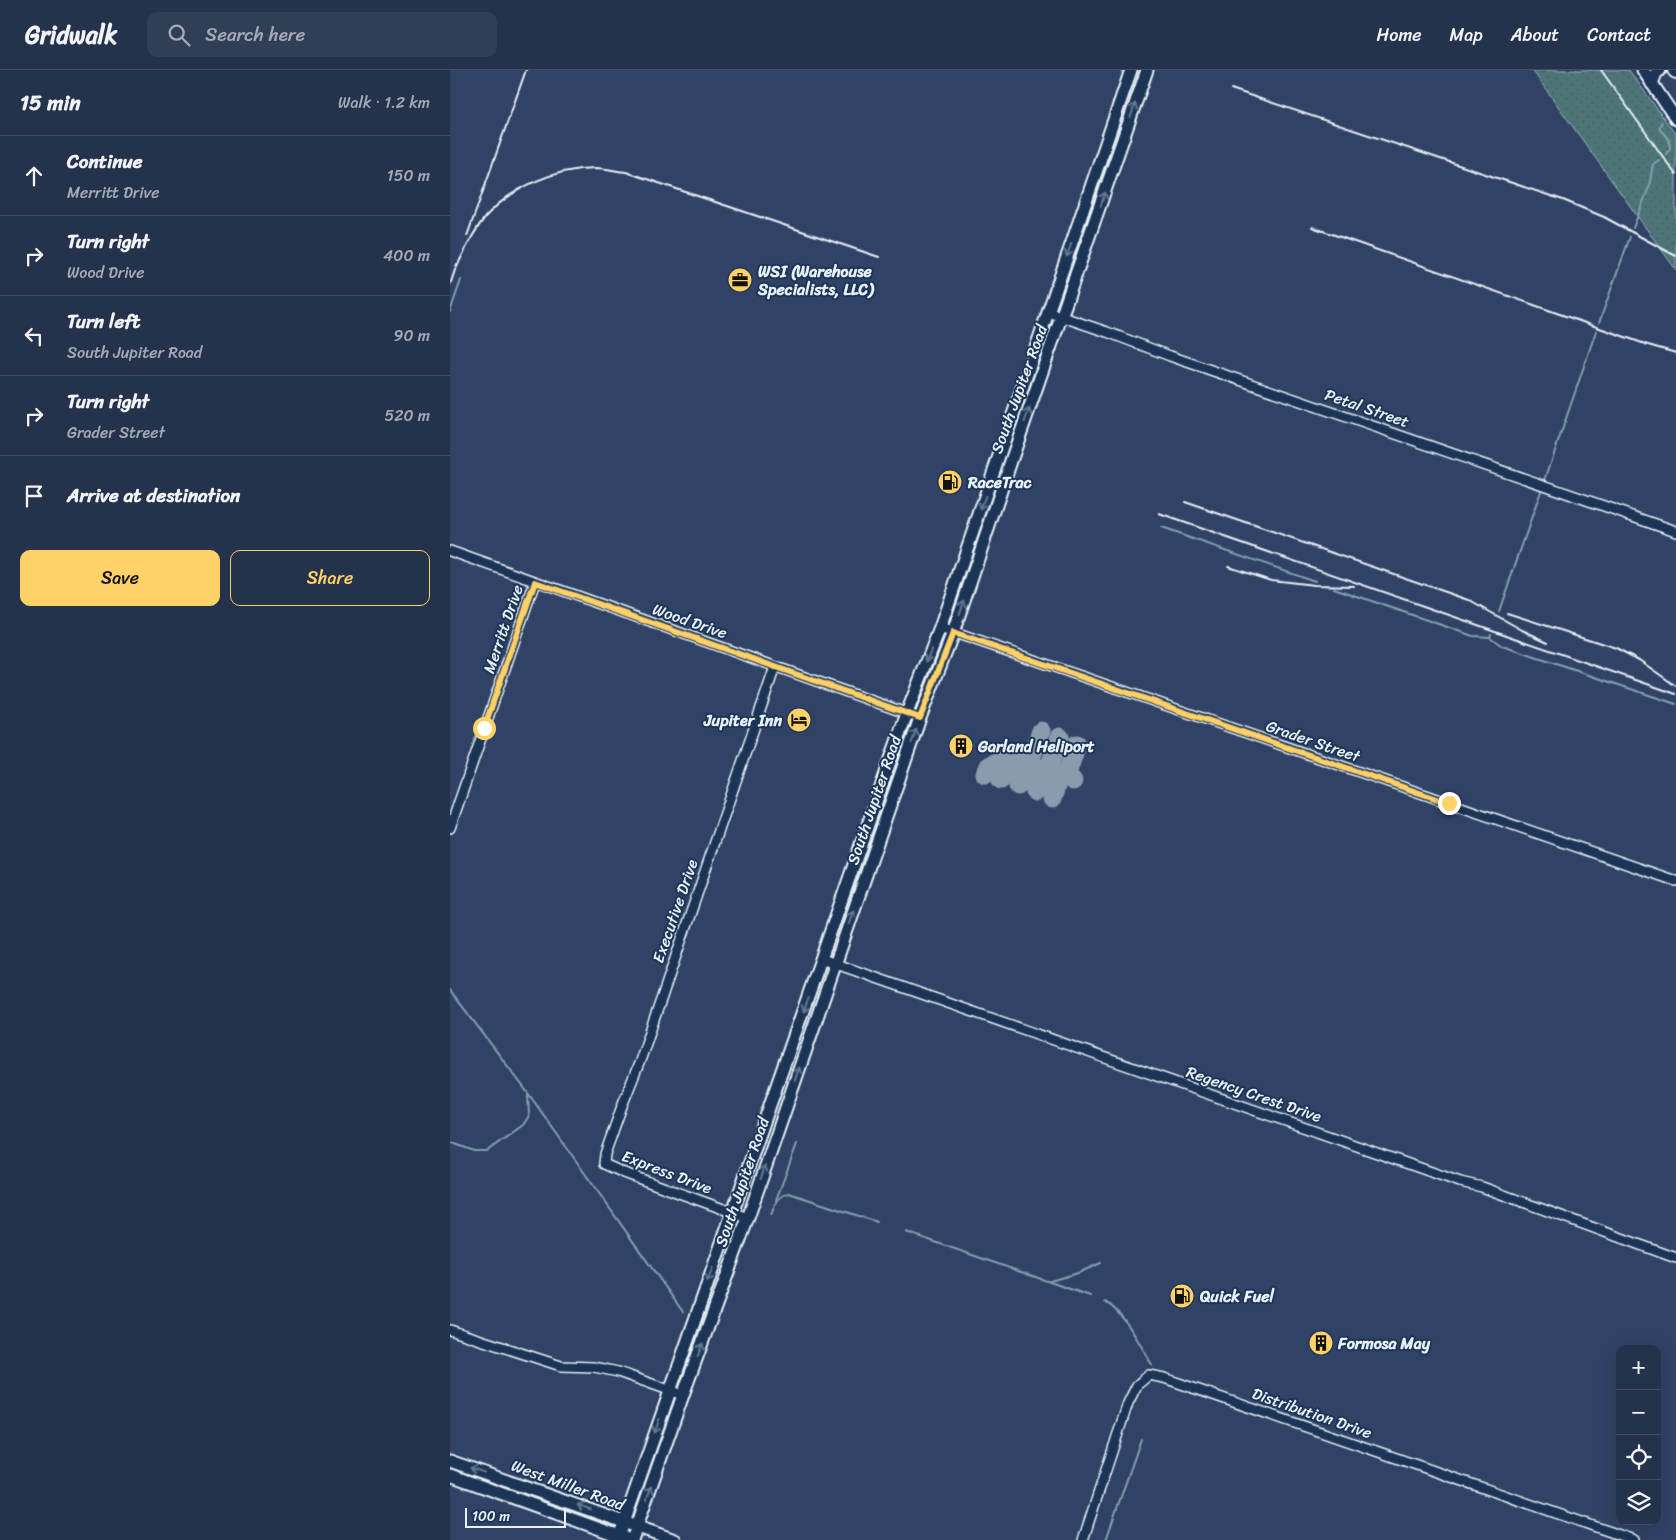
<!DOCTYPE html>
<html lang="en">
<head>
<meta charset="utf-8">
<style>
	body { margin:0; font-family:Sriracha,sans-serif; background:#303e56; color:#f1f3f6 }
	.controls { position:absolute; right:15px; bottom:15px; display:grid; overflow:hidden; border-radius:10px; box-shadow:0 5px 20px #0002 }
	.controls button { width:45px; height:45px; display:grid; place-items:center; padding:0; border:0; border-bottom:1px solid #414d64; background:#24324c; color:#f1f3f6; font:25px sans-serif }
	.scale { position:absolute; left:15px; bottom:12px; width:101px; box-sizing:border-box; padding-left:5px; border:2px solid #e8f1f8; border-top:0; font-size:14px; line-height:18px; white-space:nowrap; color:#e8f1f8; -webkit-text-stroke:4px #1d3557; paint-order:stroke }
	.stop { position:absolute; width:15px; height:15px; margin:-11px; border:4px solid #ffd166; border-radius:50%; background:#fff }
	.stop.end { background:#ffd166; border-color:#fff; box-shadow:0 1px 5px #0008 }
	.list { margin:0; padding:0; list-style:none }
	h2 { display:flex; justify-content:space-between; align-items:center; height:65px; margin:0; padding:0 20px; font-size:21px }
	h2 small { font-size:16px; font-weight:400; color:#a3aab5 }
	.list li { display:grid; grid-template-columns:32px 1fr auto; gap:15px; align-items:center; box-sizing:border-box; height:80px; padding:0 20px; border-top:1px solid #414d64 }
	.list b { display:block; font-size:19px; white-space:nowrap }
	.list p { margin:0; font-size:16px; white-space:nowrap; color:#a3aab5 }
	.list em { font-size:16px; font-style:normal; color:#a3aab5 }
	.actions { display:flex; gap:10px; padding:15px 20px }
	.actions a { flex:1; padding:11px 0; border:1px solid #ffd166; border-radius:10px; text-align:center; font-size:18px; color:#ffd166 }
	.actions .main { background:#ffd166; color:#111 }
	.icon { flex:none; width:28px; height:28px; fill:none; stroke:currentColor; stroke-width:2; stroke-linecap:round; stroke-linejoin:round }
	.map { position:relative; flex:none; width:1226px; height:1470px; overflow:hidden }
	header { display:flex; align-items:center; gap:30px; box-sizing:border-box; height:70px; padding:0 25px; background:#24324c; border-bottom:1px solid #414d64 }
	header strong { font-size:24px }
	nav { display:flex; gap:28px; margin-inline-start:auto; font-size:18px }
	.search { width:350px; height:45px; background:#303e56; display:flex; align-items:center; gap:12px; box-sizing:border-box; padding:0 18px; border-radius:10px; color:#a3aab5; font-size:19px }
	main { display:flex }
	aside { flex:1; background:#24324c }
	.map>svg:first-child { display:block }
	.grass { fill:url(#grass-dots); stroke:#9bb3b8 }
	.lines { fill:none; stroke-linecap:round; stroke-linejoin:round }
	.stream { stroke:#83a1b2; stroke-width:2 }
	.taxiway { stroke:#8c9aae; stroke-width:19 }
	.minor-casing { stroke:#e8f1f8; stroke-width:12 }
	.major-casing { stroke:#e8f1f8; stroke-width:15 }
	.highway-casing { stroke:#e8f1f8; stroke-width:18 }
	.minor { stroke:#1d3557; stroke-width:9 }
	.major { stroke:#1d3557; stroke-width:11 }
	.highway { stroke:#1d3557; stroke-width:14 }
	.rail { stroke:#e8f1f8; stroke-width:2 }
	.oneway { stroke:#64778f }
	.route { stroke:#ffd166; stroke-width:6 }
	.labels { text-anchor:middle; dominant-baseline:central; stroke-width:4; stroke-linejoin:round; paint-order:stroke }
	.poi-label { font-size:16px; font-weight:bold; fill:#e8f1f8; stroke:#1d3557; text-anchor:start }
	.street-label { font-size:16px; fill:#e8f1f8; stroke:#1d3557 }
</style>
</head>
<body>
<header>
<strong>Gridwalk</strong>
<div class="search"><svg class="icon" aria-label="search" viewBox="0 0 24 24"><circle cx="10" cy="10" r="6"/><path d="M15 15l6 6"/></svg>Search here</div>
<nav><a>Home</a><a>Map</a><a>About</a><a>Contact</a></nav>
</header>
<main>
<aside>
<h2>15 min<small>Walk · 1.2 km</small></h2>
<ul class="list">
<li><svg class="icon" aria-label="ahead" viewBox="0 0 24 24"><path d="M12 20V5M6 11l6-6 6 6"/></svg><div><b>Continue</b><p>Merritt Drive</p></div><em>150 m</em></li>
<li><svg class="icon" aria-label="right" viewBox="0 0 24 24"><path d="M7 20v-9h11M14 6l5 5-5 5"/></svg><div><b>Turn right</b><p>Wood Drive</p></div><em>400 m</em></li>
<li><svg class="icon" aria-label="left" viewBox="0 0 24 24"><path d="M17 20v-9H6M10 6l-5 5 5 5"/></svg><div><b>Turn left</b><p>South Jupiter Road</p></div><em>90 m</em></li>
<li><svg class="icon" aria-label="right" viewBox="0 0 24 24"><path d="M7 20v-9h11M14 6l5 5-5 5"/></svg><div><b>Turn right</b><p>Grader Street</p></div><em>520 m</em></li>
<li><svg class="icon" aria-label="arrive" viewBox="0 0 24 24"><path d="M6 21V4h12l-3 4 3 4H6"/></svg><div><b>Arrive at destination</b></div></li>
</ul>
<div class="actions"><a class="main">Save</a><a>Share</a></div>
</aside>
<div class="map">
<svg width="1226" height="1470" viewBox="0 0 1226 1470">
	<defs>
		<pattern id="grass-dots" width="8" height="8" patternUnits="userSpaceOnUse" patternTransform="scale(1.25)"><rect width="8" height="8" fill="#4e7578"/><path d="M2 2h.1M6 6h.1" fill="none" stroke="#4a5e61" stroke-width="1.8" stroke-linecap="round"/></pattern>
	</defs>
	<rect width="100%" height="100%" fill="#304265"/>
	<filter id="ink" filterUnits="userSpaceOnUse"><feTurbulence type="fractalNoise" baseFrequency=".02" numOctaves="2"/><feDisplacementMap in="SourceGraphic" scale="10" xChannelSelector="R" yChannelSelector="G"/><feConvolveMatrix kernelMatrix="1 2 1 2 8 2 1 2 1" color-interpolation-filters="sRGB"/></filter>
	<g filter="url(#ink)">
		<!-- grass -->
		<polygon class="grass" points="1082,0 1179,0 1226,65 1226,200"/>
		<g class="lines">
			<!-- stream -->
			<g class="stream">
				<polyline points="1212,52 1209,58 1219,70 1220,78 1216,84"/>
				<polyline points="1183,158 1199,117 1203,94 1209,90"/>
				<polyline points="0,242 11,210"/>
				<polyline points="1149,253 1180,167"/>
				<polyline points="1095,410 1146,261"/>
				<polyline points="711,458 865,511"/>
				<polyline points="884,518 1023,566 1040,567"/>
				<polyline points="1049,541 1091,421"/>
				<polyline points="1041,564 1040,567 1052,576 1226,634"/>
				<polyline points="0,920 78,1023 233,1242"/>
				<polyline points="0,1072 24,1081 37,1081 73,1055 79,1046 78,1025"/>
				<polyline points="326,1130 347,1074"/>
				<path d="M321,1145C325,1135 327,1126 339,1123L427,1152"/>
				<polyline points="456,1162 640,1226"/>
				<polyline points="600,1211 628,1203 651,1193"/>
				<path d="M655,1232C674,1242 691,1276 702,1295"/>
				<polyline points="656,1470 691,1369"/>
			</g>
			<!-- taxiway -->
			<g class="taxiway">
				<polyline points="582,695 580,691 591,661"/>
				<polyline points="600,701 599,697 610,667"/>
				<polyline points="535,704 538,696 548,691 552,685 621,709 623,711"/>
				<polyline points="618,707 617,704 627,674"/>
				<polyline points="551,710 558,690 561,688"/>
				<polyline points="568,716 575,696 578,694"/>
				<polyline points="585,722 592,701 595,700"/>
				<polyline points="602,729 609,707 612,705"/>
			</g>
			<defs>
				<g id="minor">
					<polyline points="598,242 657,262 720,286 1226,461"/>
					<polyline points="0,481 470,648"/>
					<polyline points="490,558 581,589 1226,811"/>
					<polyline points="0,758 85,512"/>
					<polyline points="372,889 1010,1112 1032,1117 1226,1188"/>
					<polyline points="298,1148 174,1103 154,1094 155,1084 172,1036 190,991 325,597"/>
					<polyline points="0,1260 111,1296 144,1297 168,1302 233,1325"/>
					<polyline points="633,1470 678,1333 687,1315 699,1305 714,1308 1184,1470"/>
				</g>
				<g id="major">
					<polyline points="1193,0 1226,49"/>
					<polyline points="1202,14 1206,3 1210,0"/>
					<polyline points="0,1391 225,1470"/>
					<polyline points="0,1405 175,1468"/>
					<polyline points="168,1470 457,643 490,558 681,0"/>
					<polyline points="182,1470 233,1325 298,1148 470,648 503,563 561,391 697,0"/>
				</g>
				<polyline id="highway" points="1225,0 1226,1"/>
			</defs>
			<!-- minor casing -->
			<use href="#minor" class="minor-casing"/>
			<!-- major casing -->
			<use href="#major" class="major-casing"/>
			<!-- highway casing -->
			<use href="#highway" class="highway-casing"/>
			<!-- minor -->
			<use href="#minor" class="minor"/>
			<!-- major -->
			<use href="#major" class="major"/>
			<!-- highway -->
			<use href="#highway" class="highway"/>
			<!-- rail -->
			<g class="rail">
				<polyline points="1151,0 1226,105"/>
				<polyline points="781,19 1113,130 1154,147 1226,186"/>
				<polyline points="862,157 1198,275 1226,283"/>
				<polyline points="17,166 76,0"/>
				<path d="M6,199C14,181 23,162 36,146C64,116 105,99 145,98C155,98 166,101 176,102L429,187"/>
				<polyline points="0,215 7,194"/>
				<polyline points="735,432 1019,530 1072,560 1098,572"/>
				<polyline points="709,444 1226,624"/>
				<polyline points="778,496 821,510 864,515 904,516"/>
				<polyline points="1057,543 1166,578 1189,590 1226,616"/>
			</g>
		</g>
		<!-- one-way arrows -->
		<defs><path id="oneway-shaft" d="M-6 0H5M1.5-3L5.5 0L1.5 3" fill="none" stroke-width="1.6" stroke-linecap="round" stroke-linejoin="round" transform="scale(1.25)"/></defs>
		<g class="oneway">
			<use href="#oneway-shaft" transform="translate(683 40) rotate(-71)"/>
			<use href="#oneway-shaft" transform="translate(653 129) rotate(-72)"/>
			<use href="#oneway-shaft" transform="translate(619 180) rotate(109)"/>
			<use href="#oneway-shaft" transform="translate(577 345) rotate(-71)"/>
			<use href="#oneway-shaft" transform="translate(533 433) rotate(109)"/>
			<use href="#oneway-shaft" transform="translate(512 537) rotate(-71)"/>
			<use href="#oneway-shaft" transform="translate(479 585) rotate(111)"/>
			<use href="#oneway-shaft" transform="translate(464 666) rotate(-71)"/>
			<use href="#oneway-shaft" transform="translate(401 847) rotate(-71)"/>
			<use href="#oneway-shaft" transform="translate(356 935) rotate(109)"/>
			<use href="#oneway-shaft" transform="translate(347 1004) rotate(-71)"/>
			<use href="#oneway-shaft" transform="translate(313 1102) rotate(-71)"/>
			<use href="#oneway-shaft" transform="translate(260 1205) rotate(110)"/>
			<use href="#oneway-shaft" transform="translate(250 1280) rotate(-70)"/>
			<use href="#oneway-shaft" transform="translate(207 1356) rotate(109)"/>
			<use href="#oneway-shaft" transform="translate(27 1400) rotate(-161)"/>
			<use href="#oneway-shaft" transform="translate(199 1423) rotate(-71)"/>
			<use href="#oneway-shaft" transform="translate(134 1437) rotate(-161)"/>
		</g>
	</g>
	<g class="lines" filter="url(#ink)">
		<!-- route -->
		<polyline class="route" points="34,658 85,512 470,648 503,563 999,733"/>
	</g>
	<!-- icons -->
	<defs>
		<symbol id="office-disc" viewBox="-11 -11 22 22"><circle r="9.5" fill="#ffd166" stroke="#1d3557"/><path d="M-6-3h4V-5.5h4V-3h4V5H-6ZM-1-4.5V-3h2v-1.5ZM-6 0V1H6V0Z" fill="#111"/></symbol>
		<symbol id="fuel-disc" viewBox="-11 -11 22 22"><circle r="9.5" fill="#ffd166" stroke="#1d3557"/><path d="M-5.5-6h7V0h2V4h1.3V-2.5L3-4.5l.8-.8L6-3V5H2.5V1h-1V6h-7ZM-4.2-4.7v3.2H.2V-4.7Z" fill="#111"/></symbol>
		<symbol id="hotel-disc" viewBox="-11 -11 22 22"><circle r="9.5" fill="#ffd166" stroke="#1d3557"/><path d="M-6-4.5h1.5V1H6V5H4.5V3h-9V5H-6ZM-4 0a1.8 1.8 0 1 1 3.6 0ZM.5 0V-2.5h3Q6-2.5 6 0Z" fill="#111"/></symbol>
		<symbol id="building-disc" viewBox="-11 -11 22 22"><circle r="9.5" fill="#ffd166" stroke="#1d3557"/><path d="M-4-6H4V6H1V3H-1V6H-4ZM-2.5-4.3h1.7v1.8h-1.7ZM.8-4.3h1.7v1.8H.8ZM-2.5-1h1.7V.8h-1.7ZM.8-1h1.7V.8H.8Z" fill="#111"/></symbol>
	</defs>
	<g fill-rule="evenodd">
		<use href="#office-disc" x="276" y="196" width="28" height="28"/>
		<use href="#fuel-disc" x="486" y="398" width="28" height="28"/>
		<use href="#hotel-disc" x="335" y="636" width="28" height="28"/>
		<use href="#building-disc" x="497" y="662" width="28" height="28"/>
		<use href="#fuel-disc" x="718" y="1212" width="28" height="28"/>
		<use href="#building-disc" x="857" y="1259" width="28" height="28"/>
	</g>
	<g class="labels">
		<!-- poi labels -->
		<g class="poi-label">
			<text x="308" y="201">WSI (Warehouse<tspan x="308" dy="18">Specialists, LLC)</tspan></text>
			<text x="518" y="412">RaceTrac</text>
			<text x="332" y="650" text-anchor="end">Jupiter Inn</text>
			<text x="528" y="676">Garland Heliport</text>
			<text x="750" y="1226">Quick Fuel</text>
			<text x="888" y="1273">Formosa May</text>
		</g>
		<!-- street labels -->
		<g class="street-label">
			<text transform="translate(569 319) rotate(-70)">South Jupiter Road</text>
			<text transform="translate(917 338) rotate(19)">Petal Street</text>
			<text transform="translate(240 551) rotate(19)">Wood Drive</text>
			<text transform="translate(53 559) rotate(-71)">Merritt Drive</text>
			<text transform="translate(863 671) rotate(19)">Grader Street</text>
			<text transform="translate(424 730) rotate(-71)">South Jupiter Road</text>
			<text transform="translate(225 841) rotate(-71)">Executive Drive</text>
			<text transform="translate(804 1024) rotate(19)">Regency Crest Drive</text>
			<text transform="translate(217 1102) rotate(21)">Express Drive</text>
			<text transform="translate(292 1112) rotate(-71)">South Jupiter Road</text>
			<text transform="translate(862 1343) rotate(19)">Distribution Drive</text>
			<text transform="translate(118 1415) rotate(20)">West Miller Road</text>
		</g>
	</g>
</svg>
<div class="controls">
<button>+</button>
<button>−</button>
<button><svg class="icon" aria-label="locate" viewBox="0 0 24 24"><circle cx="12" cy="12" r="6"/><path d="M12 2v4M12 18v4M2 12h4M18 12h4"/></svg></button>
<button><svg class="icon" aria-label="layers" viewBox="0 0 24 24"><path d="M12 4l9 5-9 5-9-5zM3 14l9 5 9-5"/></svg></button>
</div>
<div class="scale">100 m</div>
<div class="stop" style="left:34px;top:658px"></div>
<div class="stop end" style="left:999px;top:733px"></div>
</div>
</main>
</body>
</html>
